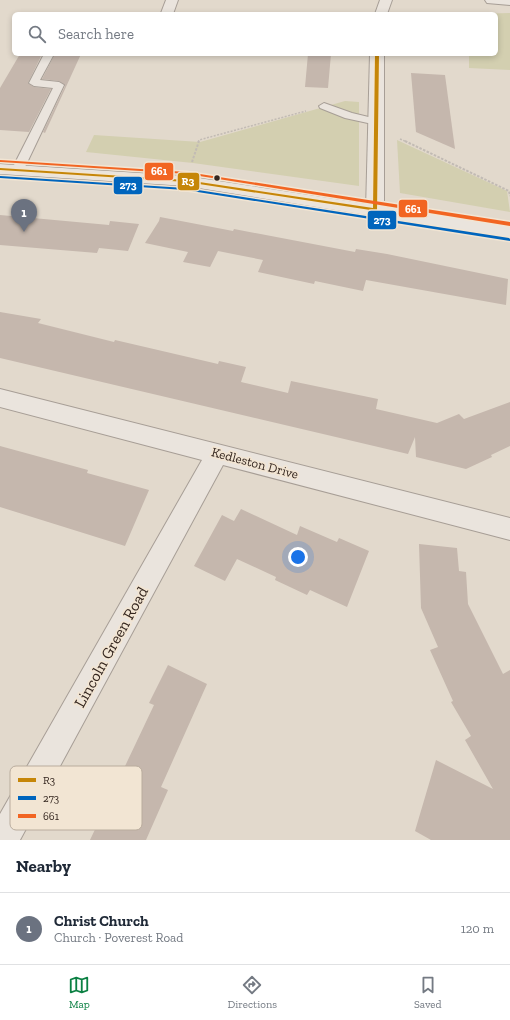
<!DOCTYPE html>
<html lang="en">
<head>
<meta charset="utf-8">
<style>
	body { margin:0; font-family:"Zilla Slab",serif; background:#f2f2f3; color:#1f2937 }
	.you { position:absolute; left:298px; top:557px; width:14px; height:14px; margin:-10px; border:3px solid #fff; border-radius:50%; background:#1a73e8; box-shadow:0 0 0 6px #1a73e833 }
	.badge { display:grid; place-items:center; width:26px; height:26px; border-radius:50%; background:#0b8043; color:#fff; font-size:13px; font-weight:700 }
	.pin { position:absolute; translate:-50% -33px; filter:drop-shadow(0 1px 2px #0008) }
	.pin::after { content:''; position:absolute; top:21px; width:14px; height:12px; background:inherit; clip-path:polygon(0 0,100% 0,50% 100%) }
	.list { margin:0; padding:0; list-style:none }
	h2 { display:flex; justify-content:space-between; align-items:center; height:52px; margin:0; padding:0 16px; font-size:17px }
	h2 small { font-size:13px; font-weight:400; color:#747a83 }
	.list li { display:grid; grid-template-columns:26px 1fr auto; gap:12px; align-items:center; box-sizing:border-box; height:72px; padding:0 16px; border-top:1px solid #e0e1e3 }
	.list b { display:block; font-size:15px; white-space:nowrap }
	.list p { margin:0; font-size:13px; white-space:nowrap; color:#747a83 }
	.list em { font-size:13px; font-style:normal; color:#747a83 }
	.icon { flex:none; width:22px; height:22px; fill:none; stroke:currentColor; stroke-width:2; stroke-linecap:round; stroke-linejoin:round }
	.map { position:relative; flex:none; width:510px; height:840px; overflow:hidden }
	.search { position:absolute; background:#fff; box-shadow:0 2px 6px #0003; left:12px; right:12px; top:12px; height:44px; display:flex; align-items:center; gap:10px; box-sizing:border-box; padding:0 14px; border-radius:6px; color:#747a83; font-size:15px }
	.sheet { height:124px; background:#fff }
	nav { display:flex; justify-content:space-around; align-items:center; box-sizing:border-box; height:56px; border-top:1px solid #e0e1e3; background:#fff; font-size:11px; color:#747a83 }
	nav a { display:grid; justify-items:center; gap:2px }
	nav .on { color:#0b8043 }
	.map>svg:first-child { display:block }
	.green { fill:#d3cfb0 }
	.building { fill:#c5b7ad }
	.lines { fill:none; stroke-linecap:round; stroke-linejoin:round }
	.lane-casing { stroke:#a79e96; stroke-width:2 }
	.street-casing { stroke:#a79e96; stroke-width:2 }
	.secondary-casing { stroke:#978e85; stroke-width:2 }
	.path-far1 { stroke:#c2bbb4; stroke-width:1.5; stroke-dasharray:2 1.5; stroke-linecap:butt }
	.path { stroke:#c2bbb4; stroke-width:2; stroke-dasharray:2.5 1.5; stroke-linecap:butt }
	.lane { fill:#eae4dd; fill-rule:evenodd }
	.street { fill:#eae4dd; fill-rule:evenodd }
	.secondary { fill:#eae4dd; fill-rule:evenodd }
	.bus-1-casing { stroke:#f2e5d3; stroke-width:3 }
	.bus-2-casing { stroke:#f2e5d3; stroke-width:3 }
	.bus-3-casing { stroke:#f2e5d3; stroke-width:3 }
	.bus-1 { fill:#c68608; fill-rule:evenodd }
	.bus-2 { fill:#0065bd; fill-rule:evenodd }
	.bus-3 { fill:#f26522; fill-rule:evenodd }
	.bus-dot { fill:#34261f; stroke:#f2e5d3; stroke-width:1.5 }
	.labels { text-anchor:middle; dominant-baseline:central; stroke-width:3.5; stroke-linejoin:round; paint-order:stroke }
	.street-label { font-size:13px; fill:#34261f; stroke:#f2e5d3 }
	.near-street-label { font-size:16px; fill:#34261f; stroke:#f2e5d3 }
	.key { fill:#f2e5d3; stroke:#b9ac9d; stroke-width:1 }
	.key-label { font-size:11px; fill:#34261f }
	.line-badge { stroke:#f2e5d3; stroke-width:1.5 }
	.badge-label { font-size:11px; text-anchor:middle; font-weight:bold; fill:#fff }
</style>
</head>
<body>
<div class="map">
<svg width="510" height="840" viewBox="0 0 510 840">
	<rect width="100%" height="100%" fill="#e2d9cc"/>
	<!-- green -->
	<g class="green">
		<polygon points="510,13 510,70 469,68 469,54 496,54 496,14 470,14"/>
		<polygon points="345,101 359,102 359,186 193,163 86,152 94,135 200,142"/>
		<polygon points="397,140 507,191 510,212 400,193"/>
	</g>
	<!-- building -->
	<g class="building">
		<polygon points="20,54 42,54 28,83 34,87 51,89 29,132 0,130 0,88"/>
		<polygon points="55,54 81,54 45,133 43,132 65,86 59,81 42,79"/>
		<polygon points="308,54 331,54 328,88 305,87"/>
		<polygon points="411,73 445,75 455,149 416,132"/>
		<polygon points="0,215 109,225 110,221 139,224 128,251 99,248 97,253 0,245"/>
		<polygon points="160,217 233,231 234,229 355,252 356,249 387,254 508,279 506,305 366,280 363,291 315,281 314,284 258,272 263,260 218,251 210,267 183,262 188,252 145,243 159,221"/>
		<polygon points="0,312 41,319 38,323 114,342 115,340 218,364 219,361 246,367 241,382 288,393 291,381 378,399 376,409 437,423 459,414 464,419 510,402 510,446 491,455 492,457 466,469 416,457 415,437 408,454 0,358"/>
		<polygon points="0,446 88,470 87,473 149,490 125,546 0,507"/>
		<polygon points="241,509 297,535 300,526 337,542 339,538 369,551 347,607 310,590 307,595 275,580 276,577 237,559 225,581 194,566 222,515 234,521"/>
		<polygon points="419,544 457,548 459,571 466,572 468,604 503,674 510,670 510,840 431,840 415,831 436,760 493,789 465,740 471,736 451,702 453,701 430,650 438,647 421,608"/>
		<polygon points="168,665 207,684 161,787 168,790 146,840 90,840 154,705 149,703"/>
	</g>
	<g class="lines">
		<defs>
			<g id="lane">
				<polygon points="44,54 54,54 40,80 59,82 64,85 24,169 22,172 14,172 12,169 53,88 34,86 29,83"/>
				<polygon points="324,103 352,113 381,120 382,122 377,125 345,118 320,108 319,106"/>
			</g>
			<g id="street">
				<polygon points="166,0 178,0 173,14 161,13"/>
				<polygon points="380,0 392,0 387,14 375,14"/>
				<polygon points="485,0 510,0 510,5 487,3"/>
				<polygon points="370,54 384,54 384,210 381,214 375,216 369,214 366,210"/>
				<polygon points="0,389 510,518 510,540 223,465 20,840 0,840 0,814 202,460 0,407"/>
			</g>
			<polygon id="secondary" points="0,164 186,176 510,226 510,238 186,186 0,174"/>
		</defs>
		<!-- lane casing -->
		<use href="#lane" class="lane-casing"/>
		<!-- street casing -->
		<use href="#street" class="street-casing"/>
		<!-- secondary casing -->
		<use href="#secondary" class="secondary-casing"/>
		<!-- path-far1 -->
		<g class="path-far1">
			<polyline points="400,139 407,142"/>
			<polyline points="198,142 199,140 306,111"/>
		</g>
		<!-- path -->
		<g class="path">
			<polyline points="405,141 509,191 510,196"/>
			<polyline points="192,162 199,141"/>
		</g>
		<!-- lane -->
		<use href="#lane" class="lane"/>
		<!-- street -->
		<use href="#street" class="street"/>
		<!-- secondary -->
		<use href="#secondary" class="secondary"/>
		<defs>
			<polygon id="bus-1" points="375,54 379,54 377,211 186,182 0,170 0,168 186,180 373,208"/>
			<polygon id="bus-2" points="0,176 185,188 509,238 510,239 510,241 185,190 0,178"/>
			<polygon id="bus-3" points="0,160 187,172 510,222 510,226 187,174 1,162 0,162"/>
		</defs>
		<!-- bus-1 casing -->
		<use href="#bus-1" class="bus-1-casing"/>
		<!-- bus-2 casing -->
		<use href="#bus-2" class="bus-2-casing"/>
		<!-- bus-3 casing -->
		<use href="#bus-3" class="bus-3-casing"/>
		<!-- bus-1 -->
		<use href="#bus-1" class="bus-1"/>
		<!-- bus-2 -->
		<use href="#bus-2" class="bus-2"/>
		<!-- bus-3 -->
		<use href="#bus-3" class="bus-3"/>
	</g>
	<!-- markers -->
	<circle class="bus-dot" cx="217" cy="178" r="3.5"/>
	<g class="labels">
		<!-- street labels -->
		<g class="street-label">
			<text transform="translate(255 463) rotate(15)">Kedleston Drive</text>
		</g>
		<!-- near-street labels -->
		<g class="near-street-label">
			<text transform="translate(111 647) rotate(-61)">Lincoln Green Road</text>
		</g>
	</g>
	<!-- legend -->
	<rect x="10" y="766" width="132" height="64" rx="6" class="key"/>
	<rect x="18" y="778" width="18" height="4" fill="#c68608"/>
	<rect x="18" y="796" width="18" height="4" fill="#0065bd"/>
	<rect x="18" y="814" width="18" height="4" fill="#f26522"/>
	<g class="key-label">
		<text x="43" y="784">R3</text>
		<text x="43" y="802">273</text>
		<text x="43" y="820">661</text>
	</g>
	<g class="line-badge">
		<rect x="144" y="162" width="30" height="19" rx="4" fill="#f26522"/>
		<rect x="177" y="172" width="23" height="19" rx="4" fill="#c68608"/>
		<rect x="113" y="176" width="30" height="19" rx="4" fill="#0065bd"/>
		<rect x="398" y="199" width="30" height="19" rx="4" fill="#f26522"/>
		<rect x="367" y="210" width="30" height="20" rx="4" fill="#0065bd"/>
	</g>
	<g class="badge-label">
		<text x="159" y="175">661</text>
		<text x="188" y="185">R3</text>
		<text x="128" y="189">273</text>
		<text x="413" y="213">661</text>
		<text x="382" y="224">273</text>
	</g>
</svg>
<div class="you"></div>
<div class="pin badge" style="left:24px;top:232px;background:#6b7280">1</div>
<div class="search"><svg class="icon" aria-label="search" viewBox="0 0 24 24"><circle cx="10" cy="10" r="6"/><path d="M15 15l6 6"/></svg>Search here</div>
</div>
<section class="sheet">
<h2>Nearby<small></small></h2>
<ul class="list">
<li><span class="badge" style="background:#6b7280">1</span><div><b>Christ Church</b><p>Church · Poverest Road</p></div><em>120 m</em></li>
</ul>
</section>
<nav>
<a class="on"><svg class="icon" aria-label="map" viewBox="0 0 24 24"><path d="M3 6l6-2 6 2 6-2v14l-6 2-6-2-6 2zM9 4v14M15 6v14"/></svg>Map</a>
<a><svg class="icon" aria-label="directions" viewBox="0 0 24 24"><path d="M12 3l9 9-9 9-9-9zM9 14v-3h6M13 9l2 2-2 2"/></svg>Directions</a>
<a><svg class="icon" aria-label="saved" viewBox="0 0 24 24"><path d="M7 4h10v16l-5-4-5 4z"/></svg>Saved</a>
</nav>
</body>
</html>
